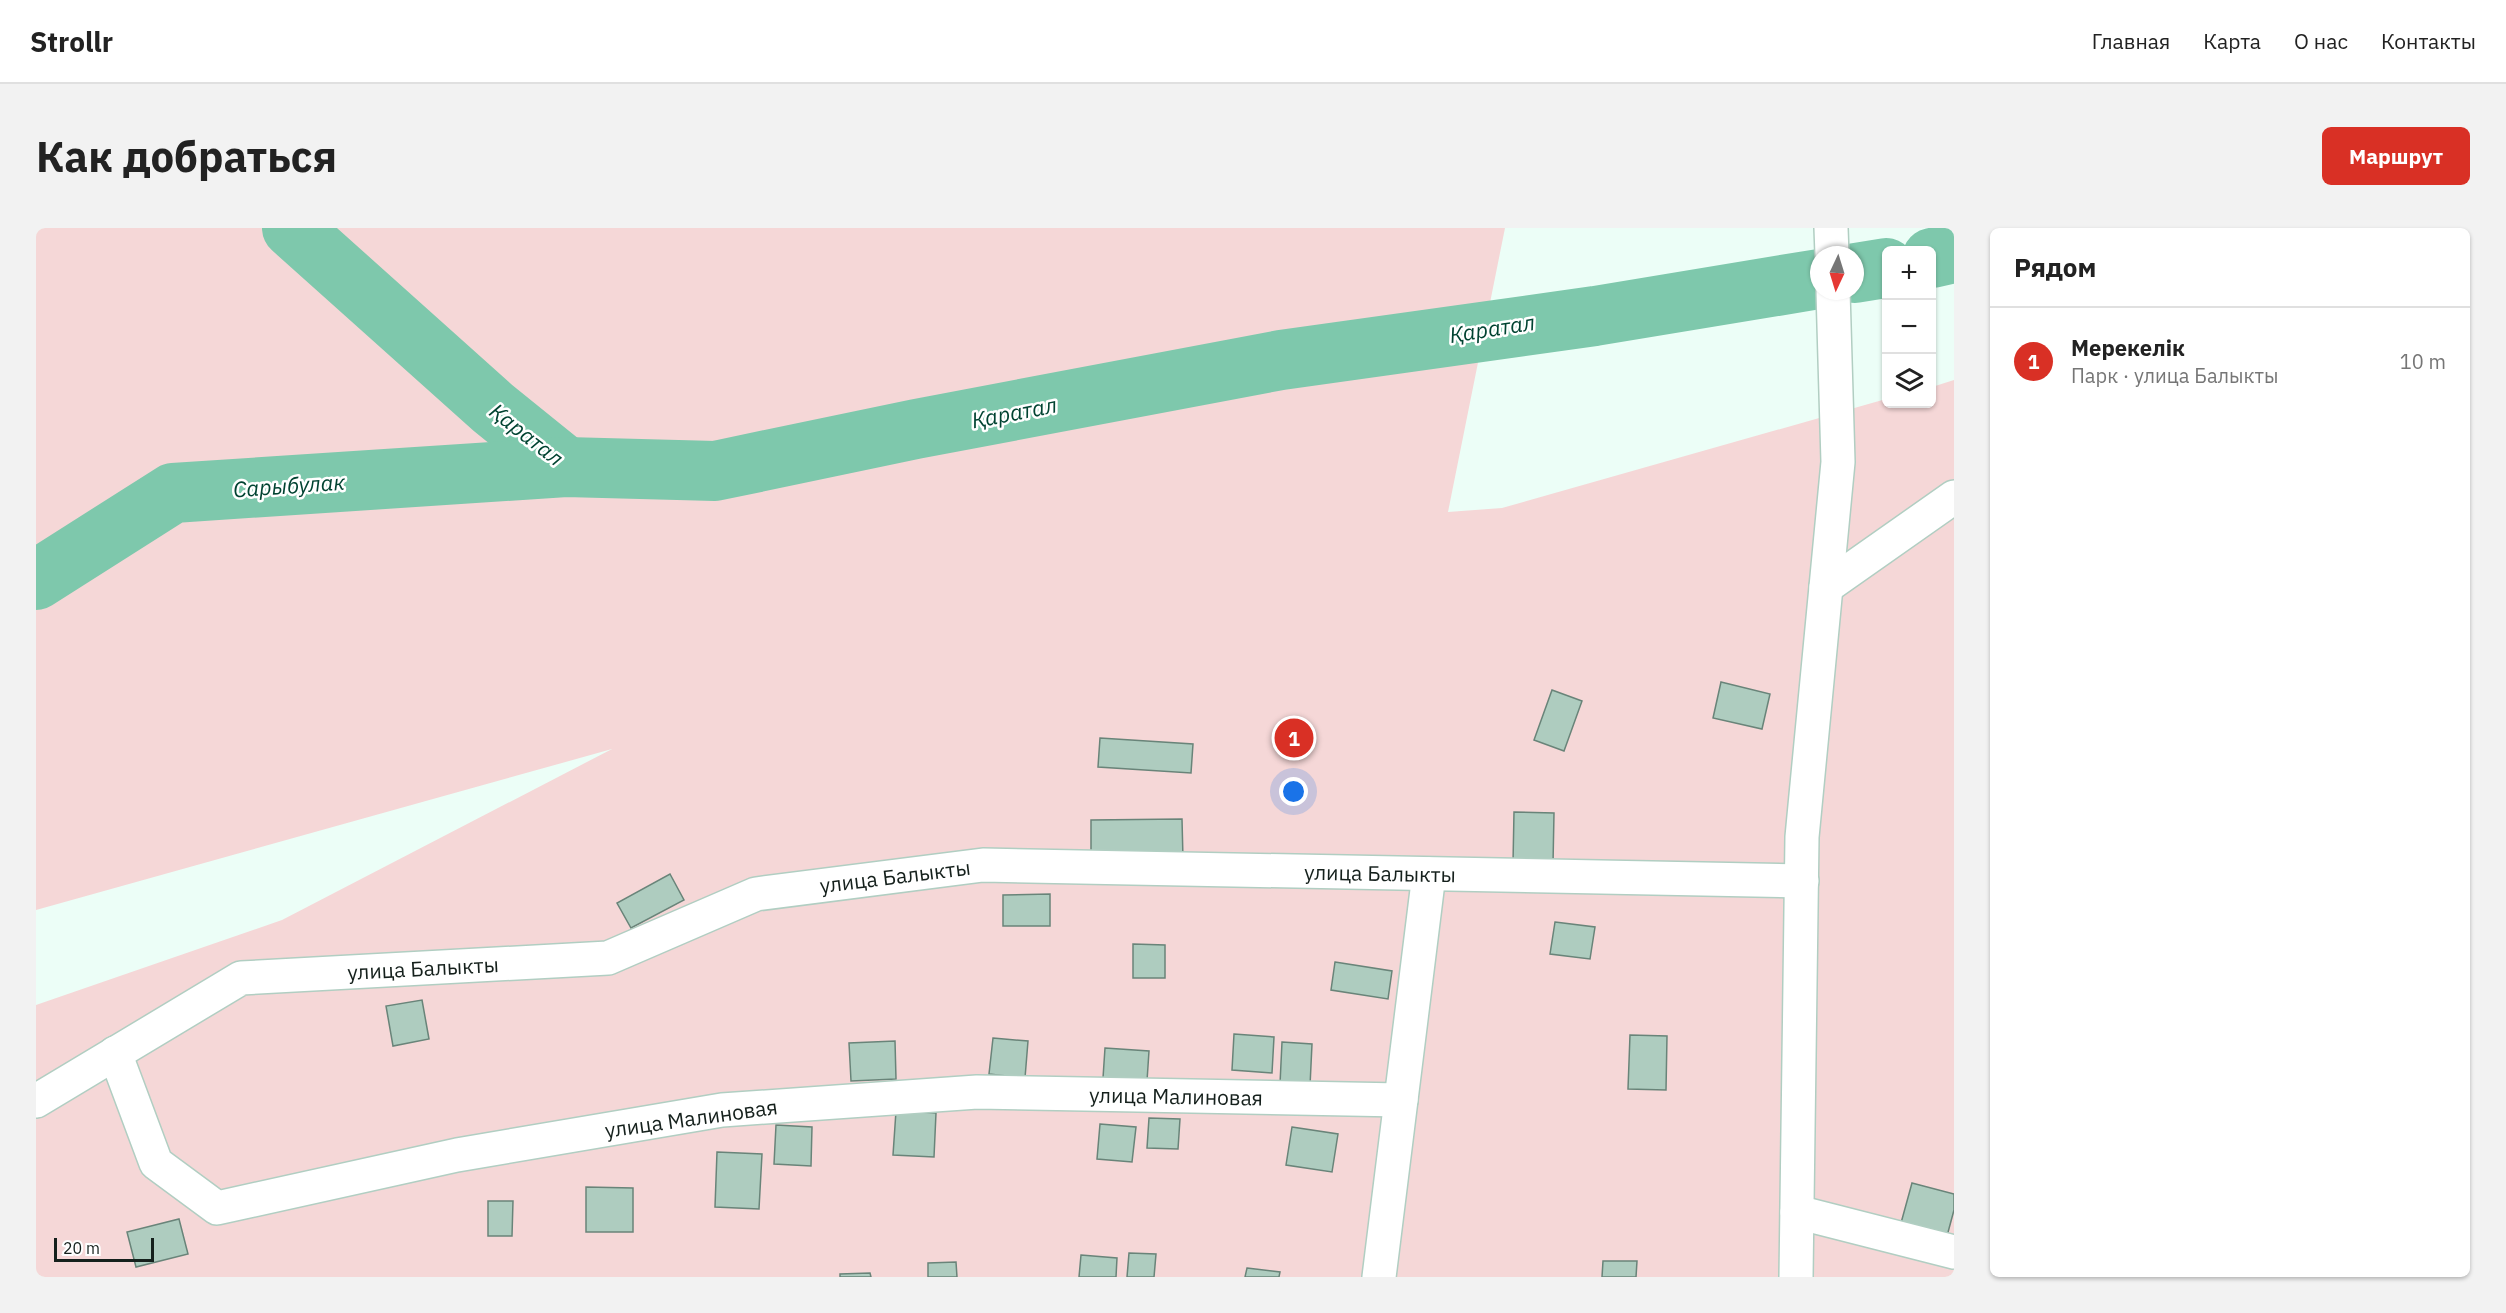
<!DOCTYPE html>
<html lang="ru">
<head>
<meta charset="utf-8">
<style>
	body { margin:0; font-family:"IBM Plex Sans",sans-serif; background:#f2f2f2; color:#222 }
	.controls { position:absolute; right:18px; top:18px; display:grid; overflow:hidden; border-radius:9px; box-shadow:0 2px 4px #0004 }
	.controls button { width:54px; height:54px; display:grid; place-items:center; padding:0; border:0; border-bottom:2px solid #e0e0e0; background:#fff; color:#222; font:30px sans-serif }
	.compass { position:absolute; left:1774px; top:18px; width:54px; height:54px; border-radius:50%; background:#fff; box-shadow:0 2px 4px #0004; rotate:184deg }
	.scale { position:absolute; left:18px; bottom:15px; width:100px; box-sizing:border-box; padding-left:6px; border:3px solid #15201c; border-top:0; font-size:16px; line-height:21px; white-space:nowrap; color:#15201c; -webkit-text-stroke:4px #fff; paint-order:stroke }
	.you { position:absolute; left:1258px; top:564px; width:21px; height:21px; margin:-15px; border:4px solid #fff; border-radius:50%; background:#1a73e8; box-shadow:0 0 0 9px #1a73e833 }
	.badge { display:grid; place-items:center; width:39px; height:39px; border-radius:50%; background:#d93025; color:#fff; font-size:20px; font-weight:700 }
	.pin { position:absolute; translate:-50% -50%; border:3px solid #fff; box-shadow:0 2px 6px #0006 }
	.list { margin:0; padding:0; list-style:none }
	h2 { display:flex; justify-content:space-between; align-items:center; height:78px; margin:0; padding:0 24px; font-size:26px }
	h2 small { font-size:20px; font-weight:400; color:#767676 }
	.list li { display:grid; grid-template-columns:39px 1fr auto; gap:18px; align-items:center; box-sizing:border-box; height:108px; padding:0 24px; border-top:2px solid #e0e0e0 }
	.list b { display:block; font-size:22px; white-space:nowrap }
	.list p { margin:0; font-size:20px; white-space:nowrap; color:#767676 }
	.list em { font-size:20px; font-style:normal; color:#767676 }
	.icon { flex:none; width:33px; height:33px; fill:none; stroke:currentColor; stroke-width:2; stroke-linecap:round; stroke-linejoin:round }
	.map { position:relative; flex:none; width:1918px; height:1049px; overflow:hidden; border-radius:9px }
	header { display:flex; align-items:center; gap:36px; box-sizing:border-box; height:84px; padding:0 30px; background:#fff; border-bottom:2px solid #e0e0e0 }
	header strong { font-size:28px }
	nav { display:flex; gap:33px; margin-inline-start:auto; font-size:21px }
	.intro { display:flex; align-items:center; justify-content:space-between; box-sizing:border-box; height:144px; padding:0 36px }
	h1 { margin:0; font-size:42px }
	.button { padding:15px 27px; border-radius:9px; background:#d93025; color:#fff; font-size:21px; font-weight:700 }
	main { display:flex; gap:36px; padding:0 36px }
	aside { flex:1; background:#fff; border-radius:9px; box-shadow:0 2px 4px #0004 }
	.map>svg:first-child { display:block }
	.green { fill:#f5d7d7 }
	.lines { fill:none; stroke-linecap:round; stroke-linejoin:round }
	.river { stroke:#7ec8ac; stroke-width:60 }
	.building { fill:#aeccbf; stroke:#698479; stroke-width:1.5 }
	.street-casing { stroke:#b1cec2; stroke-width:36 }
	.street { stroke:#fff; stroke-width:33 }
	.labels { text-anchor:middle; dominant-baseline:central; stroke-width:5; stroke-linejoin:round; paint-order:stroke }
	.street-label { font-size:21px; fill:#15201c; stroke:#fff }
	.water-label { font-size:22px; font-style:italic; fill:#004331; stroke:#fff }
</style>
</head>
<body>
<header>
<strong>Strollr</strong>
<nav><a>Главная</a><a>Карта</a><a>О нас</a><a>Контакты</a></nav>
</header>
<div class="intro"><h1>Как добраться</h1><a class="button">Маршрут</a></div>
<main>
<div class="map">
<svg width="1918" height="1049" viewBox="0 0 1918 1049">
	<rect width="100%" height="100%" fill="#ecfef7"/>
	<!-- green -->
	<polygon class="green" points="0,0 1469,0 1412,284 1466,280 1850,171 1850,176 1896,176 1896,159 1918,152 1918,1049 0,1049 0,777 246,692 576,521 0,682"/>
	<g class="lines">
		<!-- river -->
		<g class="river">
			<polyline points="256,0 457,180 530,239"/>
			<polyline points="1896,30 1918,25"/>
			<polyline points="1819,45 1850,40"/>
			<polyline points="0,352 137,265 530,239 679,243 880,201 1245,132 1559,88 1783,51"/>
		</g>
	</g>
	<!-- building -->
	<g class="building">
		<polygon points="1685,454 1734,466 1726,501 1677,490"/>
		<polygon points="1516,462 1546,473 1528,523 1498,512"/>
		<polygon points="1064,510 1157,516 1155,545 1062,539"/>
		<polygon points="1478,584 1518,585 1517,636 1477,635"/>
		<polygon points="1146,591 1147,631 1055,632 1055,592"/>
		<polygon points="634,646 648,672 595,700 581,675"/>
		<polygon points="1014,666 1014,698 967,698 967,667"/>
		<polygon points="1519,694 1559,699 1554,731 1514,726"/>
		<polygon points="1097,716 1129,717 1129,750 1097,750"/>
		<polygon points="1299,734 1356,743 1352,771 1295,762"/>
		<polygon points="386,772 393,811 357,818 350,778"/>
		<polygon points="1198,806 1238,809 1236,845 1196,842"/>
		<polygon points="1594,807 1631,808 1630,862 1592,861"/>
		<polygon points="957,810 992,813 989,850 953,846"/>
		<polygon points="859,813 860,851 815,853 813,815"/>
		<polygon points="1246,814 1276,816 1274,858 1244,856"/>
		<polygon points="1069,820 1113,823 1111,853 1067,850"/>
		<polygon points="860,883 900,885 898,929 857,927"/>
		<polygon points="1113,890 1144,891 1142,921 1111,920"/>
		<polygon points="1064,896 1100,899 1096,934 1061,931"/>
		<polygon points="740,897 776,899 775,938 738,936"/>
		<polygon points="1256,899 1302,906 1296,944 1250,937"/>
		<polygon points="681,924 726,926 723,981 679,979"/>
		<polygon points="1876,955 1918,966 1918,982 1911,1008 1865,995"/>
		<polygon points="550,959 597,960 597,1004 550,1004"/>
		<polygon points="452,973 477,973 476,1008 452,1008"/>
		<polygon points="143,991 152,1026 100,1039 91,1004"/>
		<polygon points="1093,1025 1120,1026 1118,1049 1091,1049"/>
		<polygon points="1045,1027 1081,1030 1080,1049 1043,1049"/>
		<polygon points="1567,1033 1601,1033 1600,1049 1566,1049"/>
		<polygon points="920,1034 921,1049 892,1049 892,1035"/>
		<polygon points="1211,1040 1244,1044 1243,1049 1209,1049"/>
		<polygon points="834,1045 835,1049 804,1049 804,1046"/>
	</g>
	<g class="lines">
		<defs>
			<g id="street">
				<polyline points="1795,0 1796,27"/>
				<polyline points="1790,359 1918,269"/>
				<polyline points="79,825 120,935 181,980 421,927 686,882 941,864 1365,872"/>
				<polyline points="0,873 205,750 572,730 720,666 947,637 1766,653"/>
				<polyline points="1761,984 1918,1024"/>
				<polyline points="1343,1049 1393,646"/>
				<polyline points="1760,1049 1766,609 1802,234 1797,63"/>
			</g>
		</defs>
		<!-- street casing -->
		<use href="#street" class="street-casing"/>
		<!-- street -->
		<use href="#street" class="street"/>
	</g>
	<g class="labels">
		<!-- street labels -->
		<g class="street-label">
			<text transform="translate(1344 645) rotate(1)">улица Балыкты</text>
			<text transform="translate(859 648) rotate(-7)">улица Балыкты</text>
			<text transform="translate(387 740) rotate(-3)">улица Балыкты</text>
			<text transform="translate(1140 868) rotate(1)">улица Малиновая</text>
			<text transform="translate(655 890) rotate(-8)">улица Малиновая</text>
		</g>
		<!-- water labels -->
		<g class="water-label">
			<text transform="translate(1456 100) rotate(-9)">Қаратал</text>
			<text transform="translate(978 184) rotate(-11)">Қаратал</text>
			<text transform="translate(491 206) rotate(38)">Қаратал</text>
			<text transform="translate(253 257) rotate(-4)">Сарыбулак</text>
		</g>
	</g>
</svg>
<div class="controls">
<button>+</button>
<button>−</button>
<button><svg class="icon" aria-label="layers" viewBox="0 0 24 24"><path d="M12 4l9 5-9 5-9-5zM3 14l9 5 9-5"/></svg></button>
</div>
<svg class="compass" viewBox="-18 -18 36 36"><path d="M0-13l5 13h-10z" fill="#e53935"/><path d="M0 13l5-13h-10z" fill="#767676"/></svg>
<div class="scale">20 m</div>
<div class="you"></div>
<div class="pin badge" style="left:1258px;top:510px">1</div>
</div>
<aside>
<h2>Рядом<small></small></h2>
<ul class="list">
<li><span class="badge">1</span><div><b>Мерекелік</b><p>Парк · улица Балыкты</p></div><em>10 m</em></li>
</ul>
</aside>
</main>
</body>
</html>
